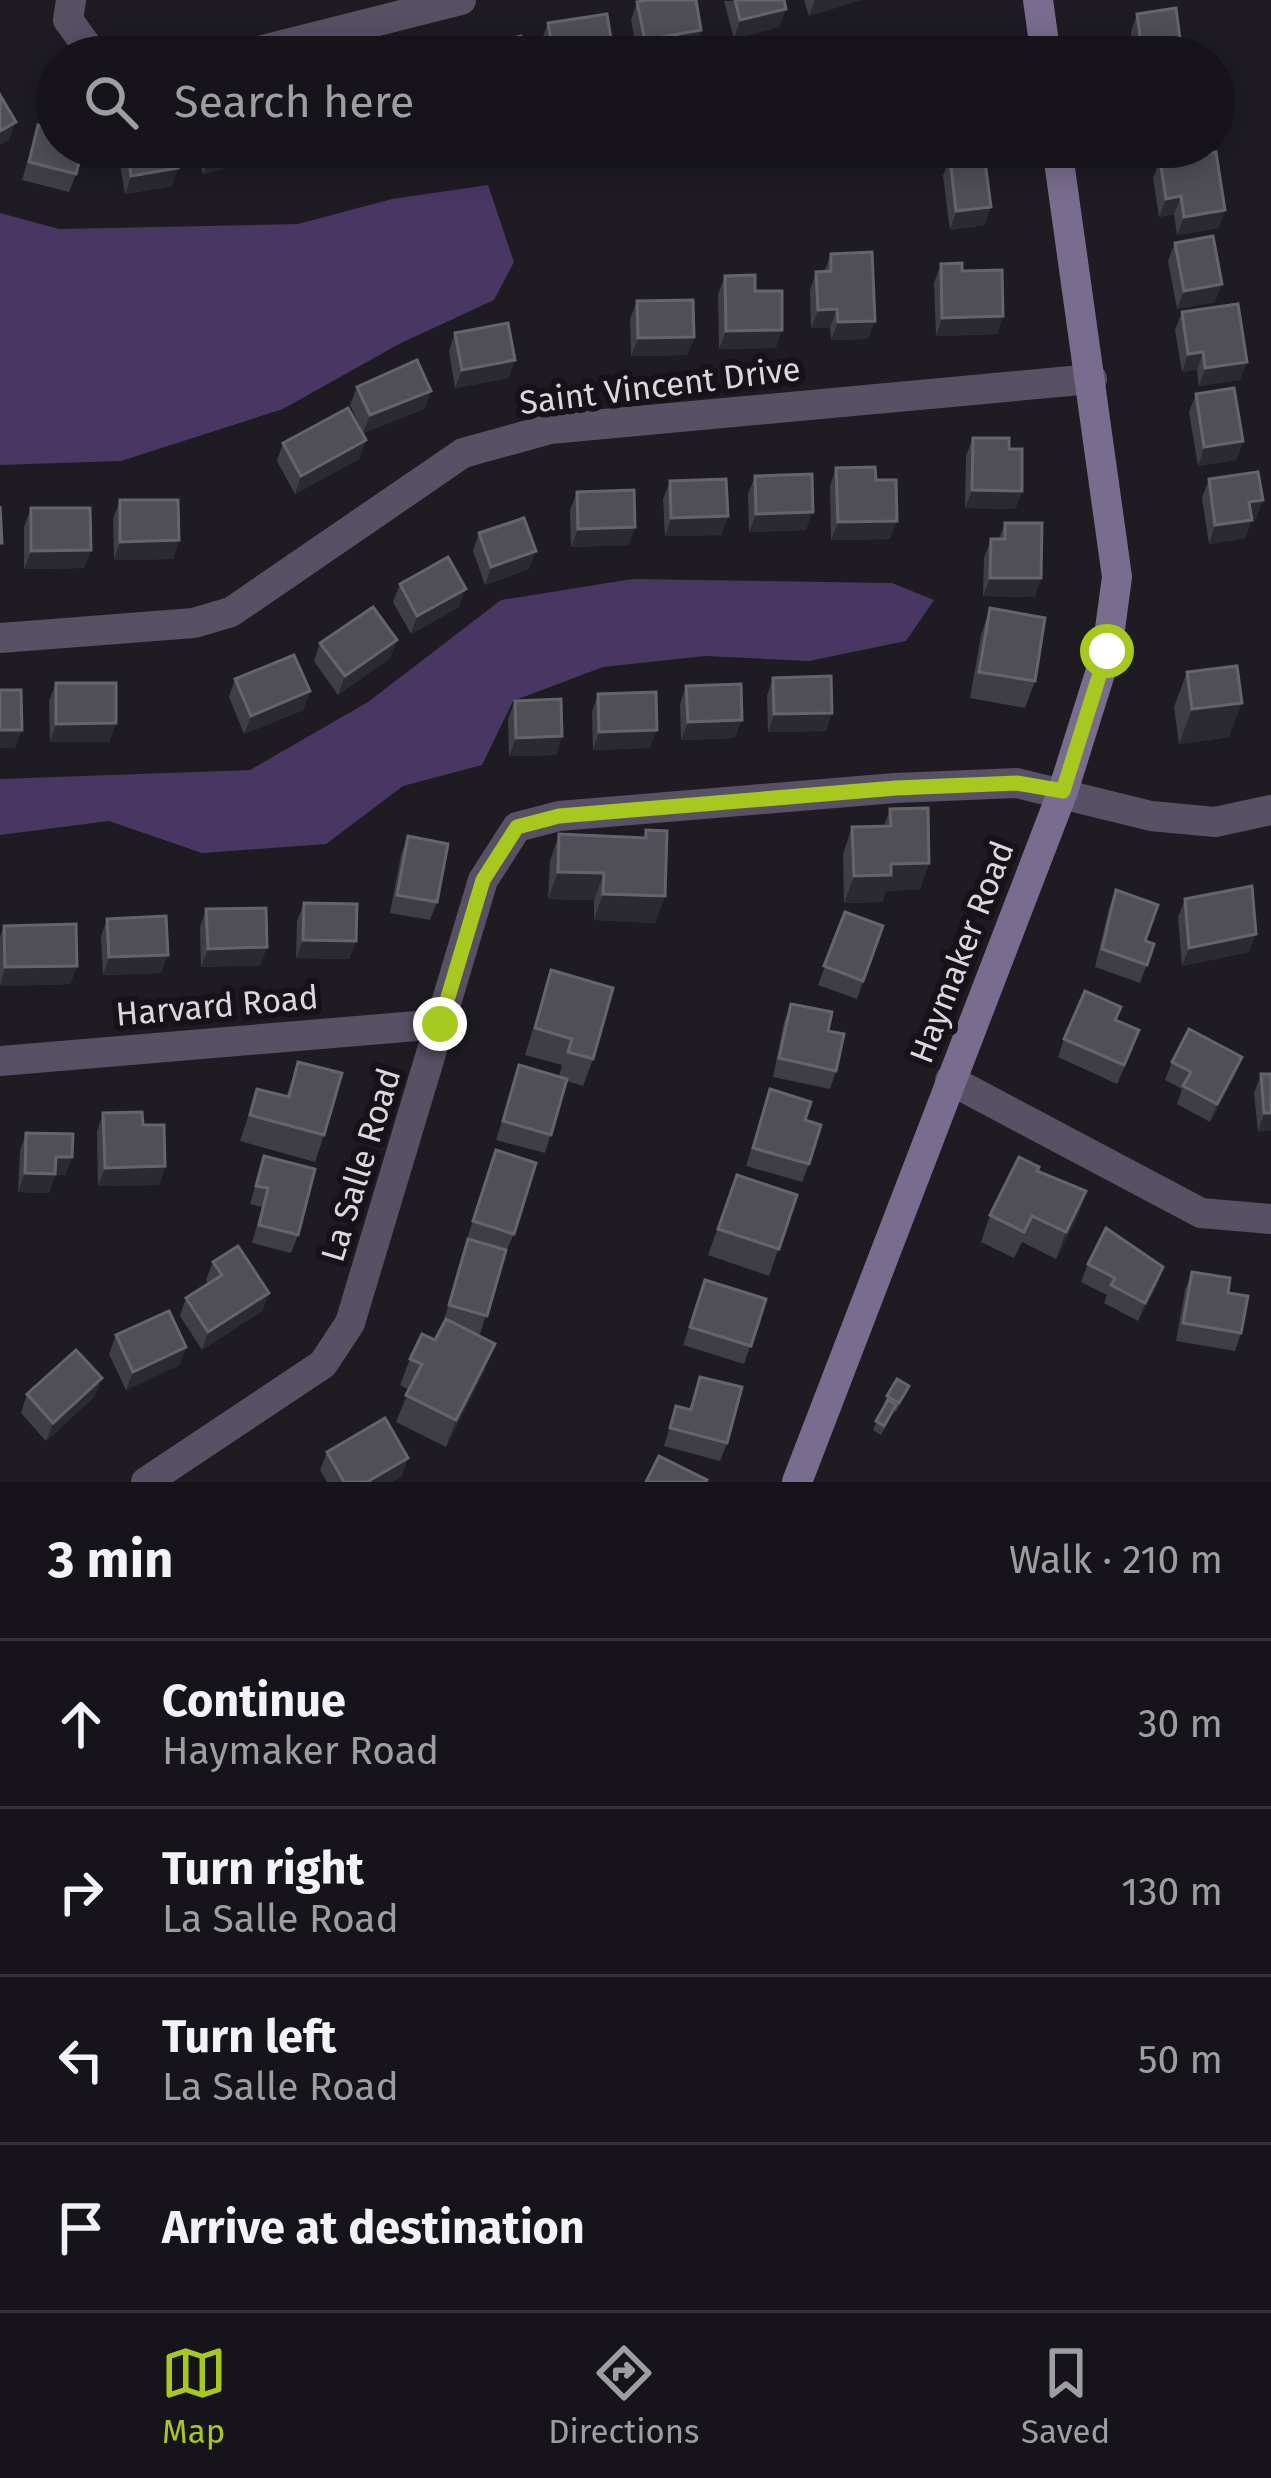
<!DOCTYPE html>
<html lang="en">
<head>
<meta charset="utf-8">
<style>
	body { margin:0; font-family:"Fira Sans",sans-serif; background:#1f1d23; color:#f1f3f6 }
	.stop { position:absolute; width:36px; height:36px; margin:-27px; border:9px solid #a7c81f; border-radius:50%; background:#fff }
	.stop.end { background:#a7c81f; border-color:#fff; box-shadow:0 3px 12px #0008 }
	.list { margin:0; padding:0; list-style:none }
	h2 { display:flex; justify-content:space-between; align-items:center; height:156px; margin:0; padding:0 48px; font-size:51px }
	h2 small { font-size:39px; font-weight:400; color:#9e9ea2 }
	.list li { display:grid; grid-template-columns:78px 1fr auto; gap:36px; align-items:center; box-sizing:border-box; height:168px; padding:0 48px; border-top:3px solid #353339 }
	.list b { display:block; font-size:45px; white-space:nowrap }
	.list p { margin:0; font-size:39px; white-space:nowrap; color:#9e9ea2 }
	.list em { font-size:39px; font-style:normal; color:#9e9ea2 }
	.icon { flex:none; width:66px; height:66px; fill:none; stroke:currentColor; stroke-width:2; stroke-linecap:round; stroke-linejoin:round }
	.map { position:relative; flex:none; width:1271px; height:1482px; overflow:hidden }
	.search { position:absolute; background:#16141a; box-shadow:0 6px 30px #0003; left:36px; right:36px; top:36px; height:132px; display:flex; align-items:center; gap:30px; box-sizing:border-box; padding:0 42px; border-radius:66px; color:#9e9ea2; font-size:45px }
	.sheet { height:828px; background:#16141a }
	nav { display:flex; justify-content:space-around; align-items:center; box-sizing:border-box; height:168px; border-top:3px solid #353339; background:#16141a; font-size:33px; color:#9e9ea2 }
	nav a { display:grid; justify-items:center; gap:6px }
	nav .on { color:#a7c81f }
	.map>svg:first-child { display:block }
	.forest { fill:#483663 }
	.lines { fill:none; stroke-linecap:round; stroke-linejoin:round }
	.street { stroke:#585065; stroke-width:30 }
	.secondary { stroke:#796d8f; stroke-width:30 }
	.wall { fill:#403e45 }
	.shaded-wall { fill:#2b2931 }
	.building { fill:#504e56; stroke:#66646b; stroke-width:3 }
	.route { stroke:#a7c81f; stroke-width:15 }
	.labels { text-anchor:middle; dominant-baseline:central; stroke-width:12; stroke-linejoin:round; paint-order:stroke }
	.street-label { font-size:33px; fill:#dad8dd; stroke:#151219 }
</style>
</head>
<body>
<div class="map">
<svg width="1271" height="1482" viewBox="0 0 1271 1482">
	<rect width="100%" height="100%" fill="#1e1b23"/>
	<!-- forest -->
	<g class="forest">
		<polygon points="488,185 514,262 494,300 399,344 283,409 121,461 0,465 0,213 59,229 298,224 392,199"/>
		<polygon points="632,579 892,583 934,600 906,641 809,661 705,656 603,667 513,701 482,765 403,786 326,844 202,853 109,821 0,835 0,779 250,770 368,702 501,600"/>
	</g>
	<g class="lines">
		<!-- street -->
		<g class="street">
			<polyline points="71,0 68,20 95,57"/>
			<polyline points="235,57 461,0"/>
			<polyline points="0,638 194,623 231,612 463,453 550,429 1092,379"/>
			<polyline points="0,1061 440,1024"/>
			<polyline points="950,1080 1201,1213 1271,1219"/>
			<polyline points="146,1482 323,1364 350,1323 483,880 517,827 559,816 895,788 1017,783 1151,816 1215,822 1271,810"/>
		</g>
		<!-- secondary -->
		<g class="secondary">
			<polyline points="1038,0 1046,57"/>
			<polyline points="797,1482 1063,791 1107,651 1117,577 1057,147"/>
		</g>
	</g>
	<!-- wall -->
	<g class="wall">
		<polygon points="784,0 786,9 779,27 734,39 724,1"/>
		<polygon points="804,0 860,0 809,16"/>
		<polygon points="637,2 701,30 695,48 638,57 631,20"/>
		<polygon points="1137,14 1182,54 1181,57 1134,57 1131,32"/>
		<polygon points="548,23 614,57 544,57 541,41"/>
		<polygon points="38,125 76,174 69,192 22,180"/>
		<polygon points="121,147 175,147 172,186 125,194 118,154"/>
		<polygon points="196,147 259,147 254,161 203,174"/>
		<polygon points="950,158 985,225 950,230 943,176"/>
		<polygon points="1160,160 1225,210 1218,228 1177,235 1174,214 1159,217 1153,178"/>
		<polygon points="1175,243 1215,302 1177,309 1168,261"/>
		<polygon points="831,254 868,339 831,340 830,328 811,328 810,290 816,272 824,272"/>
		<polygon points="941,264 962,271 1003,316 997,334 936,336 934,283"/>
		<polygon points="725,276 755,291 776,348 719,349 718,294"/>
		<polygon points="637,301 694,337 687,355 631,356 630,319"/>
		<polygon points="1182,312 1240,380 1199,386 1197,370 1182,372 1175,330"/>
		<polygon points="455,333 515,360 508,378 455,388 449,351"/>
		<polygon points="357,387 431,391 424,409 363,433 350,405"/>
		<polygon points="1196,394 1243,441 1236,460 1198,466 1189,412"/>
		<polygon points="973,438 1009,449 1022,491 1015,509 965,508 966,456"/>
		<polygon points="366,440 359,459 295,494 277,461 283,443"/>
		<polygon points="836,468 876,480 890,539 831,540 830,486"/>
		<polygon points="755,476 806,530 749,532 748,494"/>
		<polygon points="1209,479 1256,519 1252,519 1245,538 1209,544 1202,498"/>
		<polygon points="670,481 728,516 721,535 665,536 663,499"/>
		<polygon points="577,492 629,545 571,547 570,510"/>
		<polygon points="120,500 179,540 173,559 114,560 113,519"/>
		<polygon points="31,508 91,550 84,568 24,569 24,527"/>
		<polygon points="1005,523 1035,597 983,596 984,558 991,539 999,539"/>
		<polygon points="479,533 529,569 485,585 473,551"/>
		<polygon points="400,584 459,607 411,634 393,602"/>
		<polygon points="990,608 1035,681 1025,708 970,698 981,635"/>
		<polygon points="397,640 390,658 338,695 314,661 320,643"/>
		<polygon points="1187,672 1229,737 1179,744 1174,707"/>
		<polygon points="773,678 832,713 826,731 768,732 767,696"/>
		<polygon points="235,679 310,691 303,710 244,734 229,697"/>
		<polygon points="56,683 116,723 109,742 50,742 49,701"/>
		<polygon points="686,686 735,738 681,740 680,704"/>
		<polygon points="598,694 650,748 593,750 592,712"/>
		<polygon points="515,701 562,736 556,755 509,756 508,719"/>
		<polygon points="890,809 929,863 920,889 886,891 882,902 844,903 843,854 852,827 884,826"/>
		<polygon points="646,830 665,896 655,923 594,920 594,900 548,899 550,861 559,834 643,838"/>
		<polygon points="408,836 437,902 430,920 390,913 401,855"/>
		<polygon points="1116,890 1145,941 1154,944 1140,983 1095,967 1109,908"/>
		<polygon points="1185,899 1249,952 1182,966 1178,917"/>
		<polygon points="304,903 356,941 349,959 296,958 297,921"/>
		<polygon points="206,909 267,947 260,965 201,967 200,927"/>
		<polygon points="845,912 883,926 857,999 818,985"/>
		<polygon points="107,919 161,973 103,975 101,937"/>
		<polygon points="4,926 77,966 70,984 0,986 0,937"/>
		<polygon points="551,970 593,1059 583,1086 567,1081 545,1153 496,1140 519,1065 559,1076 562,1065 525,1055"/>
		<polygon points="791,1004 828,1031 836,1071 830,1089 773,1077 784,1022"/>
		<polygon points="1121,1007 1116,1020 1133,1048 1117,1084 1058,1057 1064,1039"/>
		<polygon points="1242,1057 1235,1075 1210,1122 1177,1104 1182,1089 1165,1080 1172,1062"/>
		<polygon points="298,1062 324,1135 315,1162 240,1141 257,1089 286,1097"/>
		<polygon points="1261,1074 1271,1130 1258,1132 1254,1093"/>
		<polygon points="770,1089 805,1120 809,1164 802,1182 746,1166"/>
		<polygon points="103,1113 143,1125 165,1166 159,1185 98,1186 97,1132"/>
		<polygon points="26,1133 72,1157 65,1175 55,1175 49,1193 18,1192 20,1151"/>
		<polygon points="496,1150 514,1234 506,1251 480,1334 469,1331 485,1370 446,1447 396,1422 409,1390 400,1385 410,1359 435,1340 443,1323 468,1240 467,1239"/>
		<polygon points="264,1156 298,1235 291,1253 252,1243 262,1207 250,1204"/>
		<polygon points="1037,1172 1086,1191 1077,1218 1056,1259 1022,1242 1014,1258 981,1242 990,1215"/>
		<polygon points="737,1175 797,1195 769,1276 708,1255"/>
		<polygon points="213,1262 269,1293 262,1311 202,1350 180,1316 186,1298 208,1284 206,1280"/>
		<polygon points="1088,1264 1163,1267 1157,1285 1138,1321 1104,1303 1107,1295 1081,1282"/>
		<polygon points="1192,1272 1228,1293 1241,1333 1235,1351 1176,1341 1185,1290"/>
		<polygon points="705,1280 766,1299 744,1364 683,1345"/>
		<polygon points="116,1335 186,1347 179,1365 126,1390 109,1354"/>
		<polygon points="700,1377 727,1443 720,1461 664,1446 676,1406 689,1409"/>
		<polygon points="909,1386 896,1412 894,1411 881,1435 873,1430 887,1396"/>
		<polygon points="27,1394 95,1396 46,1441 21,1413"/>
		<polygon points="327,1452 402,1476 392,1482 327,1482 320,1470"/>
	</g>
	<!-- shaded-wall -->
	<g class="shaded-wall">
		<polygon points="815,0 860,0 809,16"/>
		<polygon points="786,9 779,27 734,39 740,20"/>
		<polygon points="701,30 695,48 639,57 645,40"/>
		<polygon points="16,122 9,140 0,145 0,131"/>
		<polygon points="244,147 259,147 254,161 203,174 210,156"/>
		<polygon points="1157,147 1194,147 1192,152 1153,160"/>
		<polygon points="178,168 172,186 125,194 131,176"/>
		<polygon points="1181,196 1174,214 1159,217 1166,199"/>
		<polygon points="991,207 985,225 950,230 956,211"/>
		<polygon points="1225,210 1218,228 1177,235 1184,217"/>
		<polygon points="1222,284 1215,302 1177,309 1184,291"/>
		<polygon points="837,309 830,328 811,328 818,310"/>
		<polygon points="1003,316 997,334 936,336 942,318"/>
		<polygon points="875,321 868,339 831,340 838,322"/>
		<polygon points="782,330 776,348 719,349 726,331"/>
		<polygon points="694,337 687,355 631,356 638,338"/>
		<polygon points="1203,352 1197,370 1182,372 1188,354"/>
		<polygon points="515,360 508,378 455,388 462,370"/>
		<polygon points="1247,362 1240,380 1199,386 1205,368"/>
		<polygon points="431,391 424,409 363,433 370,415"/>
		<polygon points="366,440 359,459 295,494 301,476"/>
		<polygon points="1243,441 1236,460 1198,466 1204,447"/>
		<polygon points="972,490 1022,491 1015,509 965,508"/>
		<polygon points="1263,500 1256,519 1242,520 1249,502"/>
		<polygon points="813,512 806,530 749,532 756,514"/>
		<polygon points="728,516 721,535 665,536 671,518"/>
		<polygon points="1252,520 1245,538 1209,544 1215,525"/>
		<polygon points="897,521 890,539 831,540 838,522"/>
		<polygon points="635,527 629,545 571,547 578,529"/>
		<polygon points="179,540 173,559 114,560 120,542"/>
		<polygon points="91,550 84,568 24,569 31,551"/>
		<polygon points="536,551 529,569 485,585 491,567"/>
		<polygon points="990,578 1041,578 1035,597 983,596"/>
		<polygon points="466,589 459,607 411,634 417,616"/>
		<polygon points="397,640 390,658 338,695 345,676"/>
		<polygon points="310,691 303,710 244,734 251,716"/>
		<polygon points="1242,703 1229,737 1179,744 1192,709"/>
		<polygon points="832,713 826,731 768,732 774,714"/>
		<polygon points="742,720 735,738 681,740 688,722"/>
		<polygon points="116,723 109,742 50,742 56,724"/>
		<polygon points="0,730 22,730 15,748 0,748"/>
		<polygon points="657,730 650,748 593,750 599,732"/>
		<polygon points="562,736 556,755 509,756 516,738"/>
		<polygon points="929,863 920,889 886,891 882,902 844,903 854,876 891,864"/>
		<polygon points="558,872 604,873 594,900 548,899"/>
		<polygon points="603,894 665,896 655,923 594,920"/>
		<polygon points="1256,934 1249,952 1182,966 1189,948"/>
		<polygon points="303,940 356,941 349,959 296,958"/>
		<polygon points="267,947 260,965 201,967 208,949"/>
		<polygon points="168,955 161,973 103,975 109,957"/>
		<polygon points="77,966 70,984 0,986 5,967"/>
		<polygon points="1242,1057 1235,1075 1210,1122 1217,1104"/>
		<polygon points="1264,1113 1271,1113 1271,1130 1258,1132"/>
		<polygon points="56,1157 72,1157 65,1175 55,1175 49,1193 18,1192 25,1173"/>
		<polygon points="165,1166 159,1185 98,1186 105,1168"/>
		<polygon points="1086,1191 1077,1218 1056,1259 1066,1232"/>
		<polygon points="1163,1267 1157,1285 1138,1321 1145,1303"/>
		<polygon points="269,1293 262,1311 202,1350 208,1332"/>
		<polygon points="495,1344 485,1370 446,1447 456,1420"/>
		<polygon points="186,1347 179,1365 126,1390 133,1372"/>
		<polygon points="102,1378 95,1396 46,1441 53,1423"/>
		<polygon points="408,1458 402,1476 392,1482 367,1482"/>
	</g>
	<!-- building -->
	<g class="building">
		<polygon points="647,0 696,0 701,30 645,40 637,2"/>
		<polygon points="735,0 784,0 786,9 740,20"/>
		<polygon points="1176,8 1182,54 1143,57 1137,14"/>
		<polygon points="607,14 614,57 554,57 548,23"/>
		<polygon points="521,36 526,57 466,57 465,49"/>
		<polygon points="0,95 16,122 0,131"/>
		<polygon points="38,125 57,130 57,147 83,147 76,174 29,162"/>
		<polygon points="127,147 175,147 178,168 131,176"/>
		<polygon points="207,147 244,147 210,156"/>
		<polygon points="1216,152 1225,210 1184,217 1181,196 1166,199 1160,160"/>
		<polygon points="984,154 991,207 956,211 950,158"/>
		<polygon points="1213,236 1222,284 1184,291 1175,243"/>
		<polygon points="872,252 875,321 838,322 837,309 818,310 816,272 831,271 831,254"/>
		<polygon points="962,263 962,271 1002,270 1003,316 942,318 941,264"/>
		<polygon points="755,275 755,291 782,291 782,330 726,331 725,276"/>
		<polygon points="693,300 694,337 638,338 637,301"/>
		<polygon points="1238,304 1247,362 1205,368 1203,352 1188,354 1182,312"/>
		<polygon points="508,323 515,360 462,370 455,333"/>
		<polygon points="417,360 431,391 370,415 357,387"/>
		<polygon points="1234,388 1243,441 1204,447 1196,394"/>
		<polygon points="348,408 366,440 301,476 283,443"/>
		<polygon points="973,438 1009,438 1009,449 1022,449 1022,491 972,490"/>
		<polygon points="875,467 876,480 896,480 897,521 838,522 836,468"/>
		<polygon points="1258,472 1263,500 1249,502 1252,520 1215,525 1209,479"/>
		<polygon points="812,474 813,512 756,514 755,476"/>
		<polygon points="726,479 728,516 671,518 670,481"/>
		<polygon points="634,490 635,527 578,529 577,492"/>
		<polygon points="120,500 178,500 179,540 120,542"/>
		<polygon points="0,506 2,543 0,543"/>
		<polygon points="31,508 90,508 91,550 31,551"/>
		<polygon points="524,518 536,551 491,567 479,533"/>
		<polygon points="1005,523 1042,523 1041,578 990,578 991,539 1005,539"/>
		<polygon points="448,557 466,589 417,616 400,584"/>
		<polygon points="373,607 397,640 345,676 320,643"/>
		<polygon points="990,608 1045,618 1035,681 979,672"/>
		<polygon points="294,655 310,691 251,716 235,679"/>
		<polygon points="1237,666 1242,703 1192,709 1187,672"/>
		<polygon points="831,676 832,713 774,714 773,678"/>
		<polygon points="56,683 116,683 116,723 56,724"/>
		<polygon points="741,684 742,720 688,722 686,686"/>
		<polygon points="0,690 21,690 22,730 0,730"/>
		<polygon points="656,692 657,730 599,732 598,694"/>
		<polygon points="561,699 562,736 516,738 515,701"/>
		<polygon points="928,808 929,863 891,864 891,875 854,876 852,827 891,826 890,809"/>
		<polygon points="646,830 667,831 665,896 603,894 604,873 558,872 559,834 646,838"/>
		<polygon points="408,836 448,844 437,902 397,895"/>
		<polygon points="1252,886 1256,934 1189,948 1185,899"/>
		<polygon points="1116,890 1158,905 1145,941 1154,944 1147,965 1102,949"/>
		<polygon points="304,903 357,904 356,941 303,940"/>
		<polygon points="266,908 267,947 208,949 206,909"/>
		<polygon points="845,912 883,926 863,981 824,966"/>
		<polygon points="166,916 168,955 109,957 107,919"/>
		<polygon points="76,924 77,966 5,967 4,926"/>
		<polygon points="551,970 613,988 593,1059 568,1052 572,1039 535,1028"/>
		<polygon points="1085,991 1121,1007 1115,1020 1139,1030 1124,1065 1064,1039"/>
		<polygon points="791,1004 832,1012 828,1031 844,1034 836,1071 779,1058"/>
		<polygon points="1189,1029 1242,1057 1217,1104 1183,1086 1191,1072 1172,1062"/>
		<polygon points="298,1062 342,1073 324,1135 250,1115 257,1089 289,1097"/>
		<polygon points="519,1065 567,1079 551,1135 503,1121"/>
		<polygon points="1261,1074 1271,1074 1271,1113 1264,1113"/>
		<polygon points="770,1089 811,1102 805,1120 821,1125 809,1164 753,1148"/>
		<polygon points="142,1112 143,1125 164,1125 165,1166 105,1168 103,1113"/>
		<polygon points="26,1133 73,1134 72,1157 56,1157 55,1174 25,1173"/>
		<polygon points="496,1150 536,1163 514,1234 473,1221"/>
		<polygon points="264,1156 315,1169 298,1235 259,1225 268,1188 256,1186"/>
		<polygon points="1019,1157 1039,1167 1037,1171 1086,1191 1066,1232 1032,1216 1024,1232 990,1215"/>
		<polygon points="737,1175 797,1195 779,1249 718,1229"/>
		<polygon points="1106,1228 1163,1267 1145,1303 1111,1285 1115,1278 1088,1264"/>
		<polygon points="468,1239 506,1250 487,1316 449,1305"/>
		<polygon points="238,1246 269,1293 208,1332 186,1298 222,1275 213,1262"/>
		<polygon points="1192,1272 1230,1278 1228,1293 1248,1296 1241,1333 1183,1323"/>
		<polygon points="705,1280 766,1299 751,1346 690,1327"/>
		<polygon points="169,1311 186,1347 133,1372 116,1335"/>
		<polygon points="446,1319 495,1344 456,1420 406,1395 422,1364 410,1359 422,1334 435,1340"/>
		<polygon points="76,1350 102,1378 53,1423 27,1394"/>
		<polygon points="700,1377 742,1387 727,1443 670,1428 676,1406 691,1410"/>
		<polygon points="897,1379 909,1386 899,1403 887,1396"/>
		<polygon points="888,1400 896,1405 884,1426 876,1421"/>
		<polygon points="385,1418 408,1458 367,1482 344,1482 327,1452"/>
		<polygon points="659,1456 707,1480 706,1482 646,1482"/>
	</g>
	<g class="lines">
		<!-- route -->
		<polyline class="route" points="440,1024 483,880 517,827 559,816 896,788 1017,783 1063,791 1107,651"/>
	</g>
	<g class="labels">
		<!-- street labels -->
		<g class="street-label">
			<text transform="translate(660 386) rotate(-7)">Saint Vincent Drive</text>
			<text transform="translate(962 952) rotate(-69)">Haymaker Road</text>
			<text transform="translate(217 1006) rotate(-5)">Harvard Road</text>
			<text transform="translate(361 1165) rotate(-73)">La Salle Road</text>
		</g>
	</g>
</svg>
<div class="stop" style="left:1107px;top:651px"></div>
<div class="stop end" style="left:440px;top:1024px"></div>
<div class="search"><svg class="icon" aria-label="search" viewBox="0 0 24 24"><circle cx="10" cy="10" r="6"/><path d="M15 15l6 6"/></svg>Search here</div>
</div>
<section class="sheet">
<h2>3 min<small>Walk · 210 m</small></h2>
<ul class="list">
<li><svg class="icon" aria-label="ahead" viewBox="0 0 24 24"><path d="M12 20V5M6 11l6-6 6 6"/></svg><div><b>Continue</b><p>Haymaker Road</p></div><em>30 m</em></li>
<li><svg class="icon" aria-label="right" viewBox="0 0 24 24"><path d="M7 20v-9h11M14 6l5 5-5 5"/></svg><div><b>Turn right</b><p>La Salle Road</p></div><em>130 m</em></li>
<li><svg class="icon" aria-label="left" viewBox="0 0 24 24"><path d="M17 20v-9H6M10 6l-5 5 5 5"/></svg><div><b>Turn left</b><p>La Salle Road</p></div><em>50 m</em></li>
<li><svg class="icon" aria-label="arrive" viewBox="0 0 24 24"><path d="M6 21V4h12l-3 4 3 4H6"/></svg><div><b>Arrive at destination</b></div></li>
</ul>
</section>
<nav>
<a class="on"><svg class="icon" aria-label="map" viewBox="0 0 24 24"><path d="M3 6l6-2 6 2 6-2v14l-6 2-6-2-6 2zM9 4v14M15 6v14"/></svg>Map</a>
<a><svg class="icon" aria-label="directions" viewBox="0 0 24 24"><path d="M12 3l9 9-9 9-9-9zM9 14v-3h6M13 9l2 2-2 2"/></svg>Directions</a>
<a><svg class="icon" aria-label="saved" viewBox="0 0 24 24"><path d="M7 4h10v16l-5-4-5 4z"/></svg>Saved</a>
</nav>
</body>
</html>
